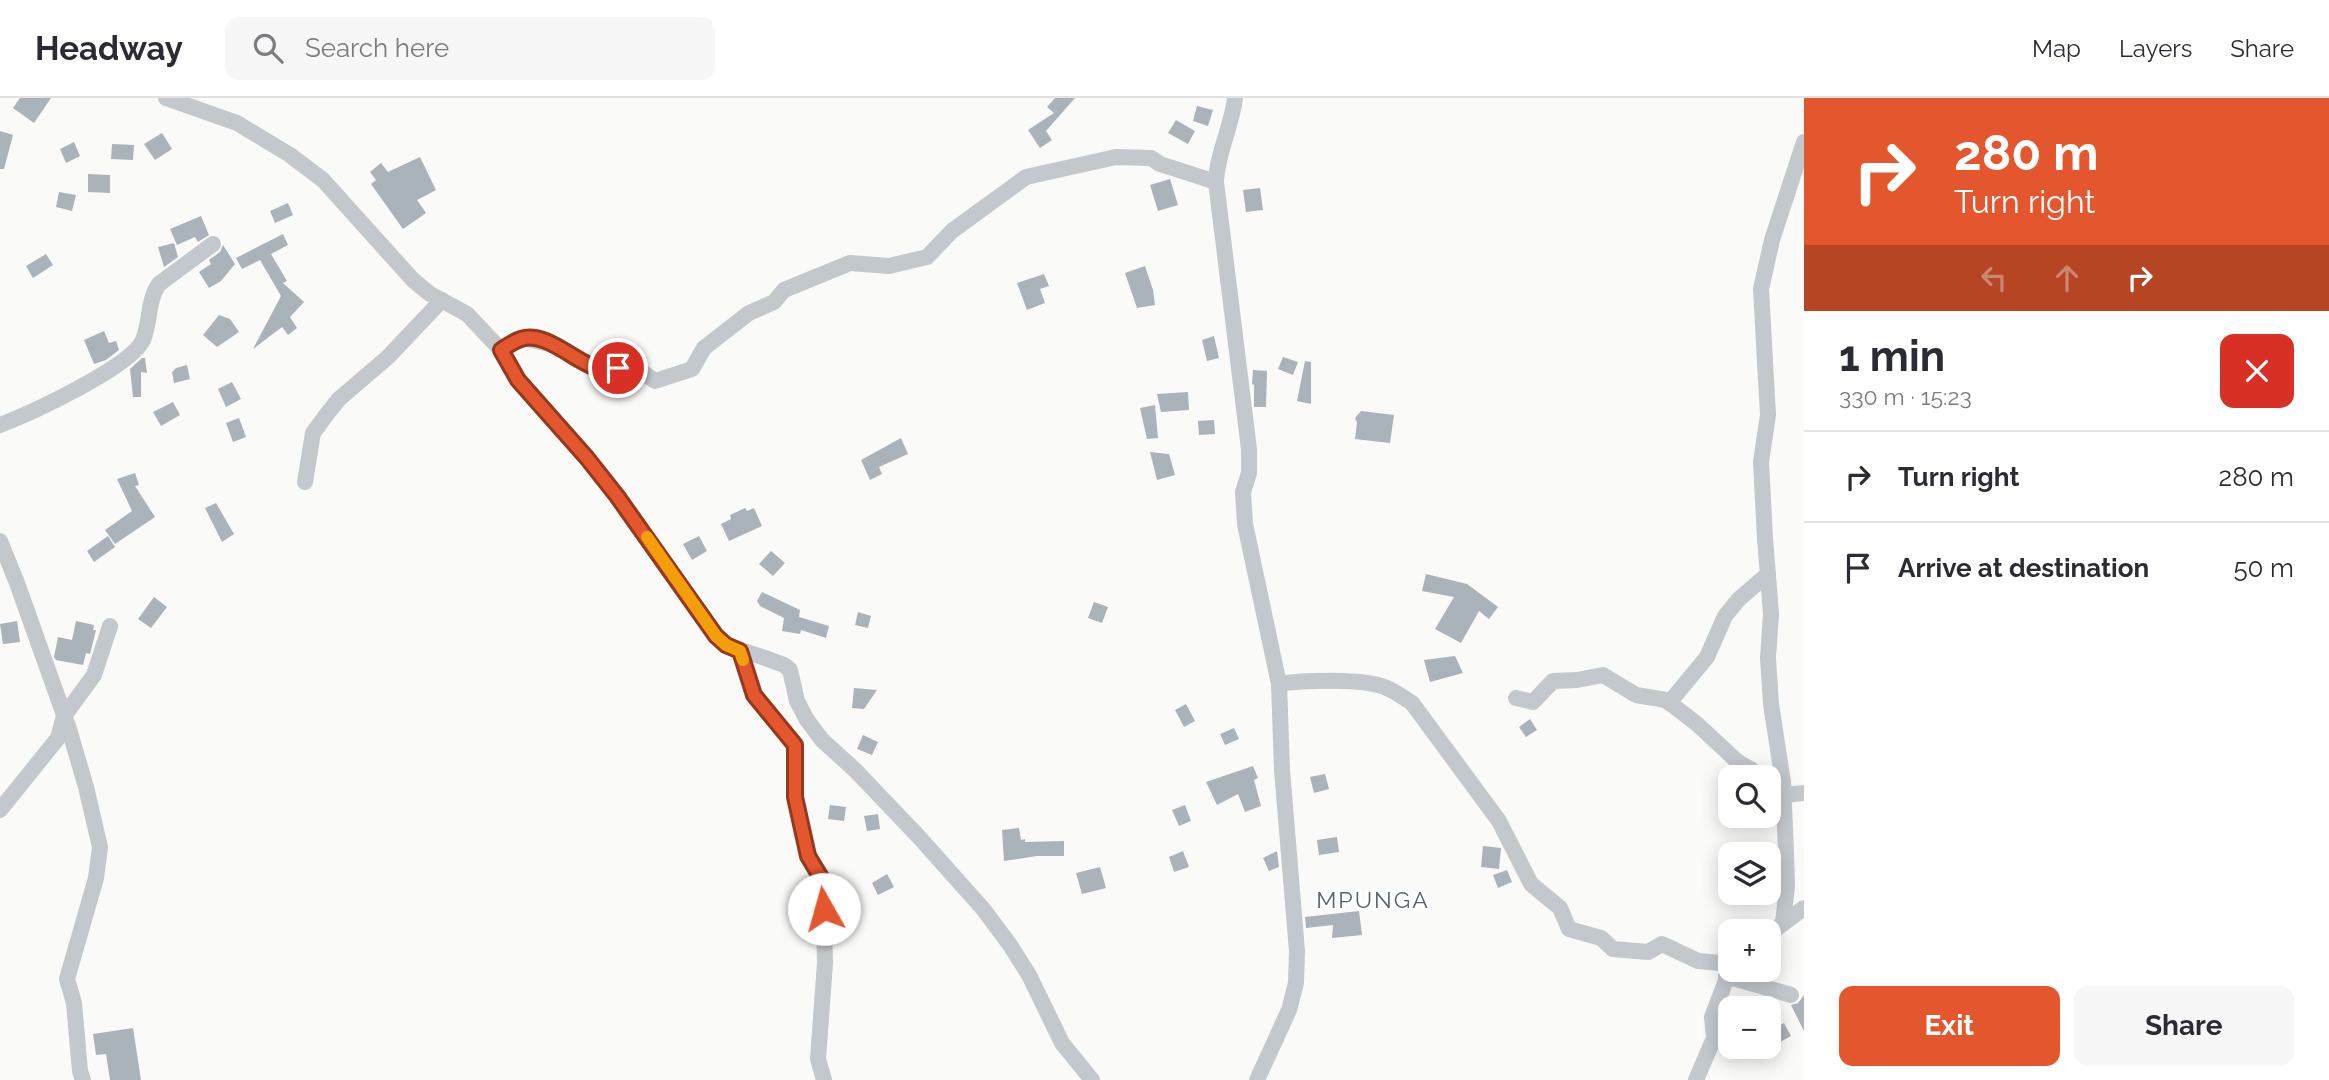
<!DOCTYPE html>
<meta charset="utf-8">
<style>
body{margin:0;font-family:Raleway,sans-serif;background:#f7f7f7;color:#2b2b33;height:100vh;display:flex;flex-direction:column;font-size:26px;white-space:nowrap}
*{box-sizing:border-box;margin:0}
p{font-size:23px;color:#7c7c81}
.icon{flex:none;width:38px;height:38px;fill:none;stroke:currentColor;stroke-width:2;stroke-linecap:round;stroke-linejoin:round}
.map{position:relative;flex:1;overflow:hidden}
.sheet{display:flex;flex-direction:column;background:#fff;width:525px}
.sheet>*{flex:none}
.top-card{background:#e4572e;color:#fff;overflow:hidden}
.controls{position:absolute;left:1718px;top:667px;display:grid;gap:14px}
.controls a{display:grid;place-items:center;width:63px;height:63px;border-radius:14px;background:#fff;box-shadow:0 4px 18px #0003;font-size:35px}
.pin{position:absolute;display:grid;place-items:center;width:60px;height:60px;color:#fff;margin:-30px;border:4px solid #fff;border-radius:50%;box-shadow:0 2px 7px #0007}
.me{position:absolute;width:77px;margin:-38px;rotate:353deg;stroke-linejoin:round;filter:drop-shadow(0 0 5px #0008)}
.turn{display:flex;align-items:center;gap:24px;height:147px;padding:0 35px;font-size:32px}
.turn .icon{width:91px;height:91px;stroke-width:2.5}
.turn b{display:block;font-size:49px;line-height:60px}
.lanes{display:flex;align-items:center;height:66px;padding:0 35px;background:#0003;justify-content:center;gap:35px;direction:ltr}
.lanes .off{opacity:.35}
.round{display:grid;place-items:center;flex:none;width:74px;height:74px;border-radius:14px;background:#f7f7f7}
.summary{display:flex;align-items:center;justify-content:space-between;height:119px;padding:0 35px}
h1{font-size:42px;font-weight:700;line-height:52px}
.button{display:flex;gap:14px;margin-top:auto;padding:14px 35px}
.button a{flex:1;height:80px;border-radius:14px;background:#e4572e;color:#fff;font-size:28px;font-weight:700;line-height:80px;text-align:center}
.button a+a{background:#f7f7f7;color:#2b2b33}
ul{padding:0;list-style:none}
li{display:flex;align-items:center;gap:21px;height:91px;padding:0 35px;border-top:2px solid #e1e1e2}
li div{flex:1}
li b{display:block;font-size:26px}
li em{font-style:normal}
header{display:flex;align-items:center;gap:42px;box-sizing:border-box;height:98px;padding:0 35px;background:#fff;border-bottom:2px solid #e1e1e2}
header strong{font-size:33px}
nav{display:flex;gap:38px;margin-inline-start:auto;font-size:24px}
.search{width:490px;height:63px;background:#f7f7f7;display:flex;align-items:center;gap:18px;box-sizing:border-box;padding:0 24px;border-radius:14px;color:#7c7c81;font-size:26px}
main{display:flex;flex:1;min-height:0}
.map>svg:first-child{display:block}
</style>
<header>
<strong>Headway</strong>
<div class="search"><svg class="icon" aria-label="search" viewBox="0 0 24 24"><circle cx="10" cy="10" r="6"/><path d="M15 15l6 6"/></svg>Search here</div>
<nav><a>Map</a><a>Layers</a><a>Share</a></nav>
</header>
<main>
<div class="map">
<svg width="1804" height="982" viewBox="0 0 1804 982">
<rect width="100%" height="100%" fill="#fafaf8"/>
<g fill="#aab3b9">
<path d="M20,0H51L34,25L13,10Z"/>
<path d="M1055,0H1075L1046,33L1052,42L1040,50L1028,32L1054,15L1047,9Z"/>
<path d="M1197,8L1213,12L1208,28L1193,23Z"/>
<path d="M1176,22L1195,33L1188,46L1168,35Z"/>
<path d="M0,33L13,37L4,71H0Z"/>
<path d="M162,35L172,51L155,62L144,46Z"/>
<path d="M74,44L80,58L66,65L60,51Z"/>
<path d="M112,46L134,47L133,62L111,61Z"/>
<path d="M420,59L436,92L417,102L426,115L403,131L371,86L376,82L370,74L381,65L388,74Z"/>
<path d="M88,76L110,77V95L88,94Z"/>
<path d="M1170,81L1178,107L1158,113L1150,87Z"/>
<path d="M1260,90L1263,112L1246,114L1243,92Z"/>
<path d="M59,94L76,97L72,113L56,109Z"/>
<path d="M288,105L293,117L275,125L270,113Z"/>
<path d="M201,118L209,137L198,144L195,139L177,147L170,131Z"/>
<path d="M283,136L288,147L271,156L287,183L283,185L304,204L290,219L297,230L288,237L282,229L253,251L281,198L260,162L242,171L236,160Z"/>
<path d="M174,145L178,159L164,169L158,149Z"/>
<path d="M223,147L235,166L221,183L209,190L199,174L211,166L209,162L220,154Z"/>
<path d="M46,156L53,167L33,180L26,168Z"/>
<path d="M1145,168L1153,192L1155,207L1137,210L1125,175Z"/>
<path d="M1044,176L1049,188L1040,191L1045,205L1027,212L1017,185Z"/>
<path d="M219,217L230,221L239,234L217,249L203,237Z"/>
<path d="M104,233L109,245L116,243L119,252L106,262L94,266L84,242Z"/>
<path d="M1214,238L1219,260L1207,263L1202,242Z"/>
<path d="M1283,259L1298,264L1293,277L1278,271Z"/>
<path d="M142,260H145L147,275L141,274V299H133L130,271Z"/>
<path d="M1305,263L1311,264V306L1297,303Z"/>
<path d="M187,267L190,281L174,285L172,274L176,270Z"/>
<path d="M1253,272L1267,273L1266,309H1254V287L1252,286Z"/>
<path d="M232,284L241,301L226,309L218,291Z"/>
<path d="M1188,294L1189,312L1161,314L1157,296Z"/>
<path d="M173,304L180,317L161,328L153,314Z"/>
<path d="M1155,307L1158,340L1147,341L1140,310Z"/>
<path d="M1361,313L1394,317L1390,345L1355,341L1357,324L1355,320Z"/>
<path d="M239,320L246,339L233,344L226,325Z"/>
<path d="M1214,322L1215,336L1199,337L1198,323Z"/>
<path d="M901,340L908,356L879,369L882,376L870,382L861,362Z"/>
<path d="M1150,354L1169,356L1175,377L1157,382Z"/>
<path d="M135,375L139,387L135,388L155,419L115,446L105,432L132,413L117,381Z"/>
<path d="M216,405L234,436L222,444L205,410Z"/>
<path d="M745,410L747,413L754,410L762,428L729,443L721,426L731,421L730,417Z"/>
<path d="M108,438L115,449L94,464L87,453Z"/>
<path d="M699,438L707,453L692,462L683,446Z"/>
<path d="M771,453L785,465L773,478L759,466Z"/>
<path d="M1426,476L1467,486L1498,509L1489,521L1479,513L1461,545L1435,531L1454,499L1422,493Z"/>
<path d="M762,494L800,512L799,519L829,528L826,540L801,532L800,536L782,533L784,520L760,508L757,503Z"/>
<path d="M154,499L167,509L151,530L138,521Z"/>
<path d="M1094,504L1108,509L1102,525L1088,520Z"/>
<path d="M858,514L871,518L868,530L855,527Z"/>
<path d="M17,523L20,544L3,546L0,526Z"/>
<path d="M76,523L94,527L93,532H96L90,556L86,555L83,567L56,562L54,559L58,539L72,542Z"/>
<path d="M1455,558L1463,575L1430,584L1424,562Z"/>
<path d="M854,590L877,592L864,611L852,610Z"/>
<path d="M1186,606L1195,623L1184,629L1175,612Z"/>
<path d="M1530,621L1537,632L1526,639L1519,629Z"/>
<path d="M1234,630L1239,641L1225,647L1220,636Z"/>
<path d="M863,637L878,644L872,657L857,651Z"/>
<path d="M1253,668L1258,680L1254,682L1261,708L1245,714L1238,696L1217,707L1206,684Z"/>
<path d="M1325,676L1329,691L1314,695L1310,679Z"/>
<path d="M830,707L846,709L844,723L828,721Z"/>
<path d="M1185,707L1191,723L1179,728L1172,712Z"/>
<path d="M878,716L880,731L867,733L864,718Z"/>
<path d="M1019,730L1021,742L1025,741V744L1064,743V758H1037L1004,763L1002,732Z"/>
<path d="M1337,739L1339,754L1319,757L1317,742Z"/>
<path d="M1483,748L1501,750L1499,771L1481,769Z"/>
<path d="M1183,753L1189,769L1174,774L1169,759Z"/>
<path d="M1277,753L1279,769L1269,773L1263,760Z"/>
<path d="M1100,769L1106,790L1082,796L1076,775Z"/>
<path d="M1507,772L1512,784L1498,790L1493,777Z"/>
<path d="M887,776L894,789L878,797L872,785Z"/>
<path d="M1359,813L1362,837L1332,840L1333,827L1306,830L1305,819Z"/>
<path d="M1804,897V933L1791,907L1798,905Z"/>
<path d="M1784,925L1791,938L1773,948L1769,940V933Z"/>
<path d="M133,930L141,982H110L106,956L96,957L93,936Z"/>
</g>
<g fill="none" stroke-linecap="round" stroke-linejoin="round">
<g stroke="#c3c8cc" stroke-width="16">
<path d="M166,0L237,25L290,57L323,82L413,182L430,196L467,216L501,252L518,282L587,360L617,398L716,538L726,547L765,560L784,567L790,572L797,603L807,622L822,642L855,672L919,739L984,812L1010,847L1029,877L1062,945L1092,982"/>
<path d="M1235,0C1232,28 1217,55 1216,84L1249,351V375L1243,394L1245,426L1279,586L1282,672L1297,853L1296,885L1289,912L1257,982"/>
<path d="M501,252L523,240L558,248L575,261L604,273L632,267L655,283L692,271L704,250L749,215L774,204L784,192L850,165L889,168L927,159L952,133L1026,79L1116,59L1151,60L1160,66L1216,84"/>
<path d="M0,327C29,316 131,269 143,242C151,223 147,203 159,186L213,146"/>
<path d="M305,384L313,335L327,316L339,301L388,259L442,202"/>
<path d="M0,443L17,485L69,631L86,689L100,749L96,780L67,881L74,905L80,973L83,982"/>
<path d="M740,553L754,597L795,647V699L809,758L823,784L825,865L818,961L824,982"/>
<path d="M1279,586C1303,582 1354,581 1378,587C1391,590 1401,598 1412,605L1499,723L1531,786L1560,810L1569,831L1601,840L1613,851L1648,854L1662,846L1698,863L1731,866"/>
<path d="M1516,600L1533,604L1553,583L1577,582L1603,577L1636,597L1666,602L1697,626L1738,664L1752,672L1756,679"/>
<path d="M1669,605L1707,559L1725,518L1739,501L1768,476"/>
<path d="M1784,697L1804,695"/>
<path d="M1769,699L1784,708"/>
<path d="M0,712L58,640L64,618L94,577L110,528"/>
<path d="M1783,825L1787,788L1786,753L1783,684L1771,606L1768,560L1771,516L1765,440L1761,364L1768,317L1761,191L1772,142L1804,44"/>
<path d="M1769,836L1804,810"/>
<path d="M1726,878L1791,897"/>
<path d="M1696,982L1714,940L1712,919L1731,869"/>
</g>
</g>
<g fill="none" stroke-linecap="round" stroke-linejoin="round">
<g stroke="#94391e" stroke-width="18">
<path id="route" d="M618,270C613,271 607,273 602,272C578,267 546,232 521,241C514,243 507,248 501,252L518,282L587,360L617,398L716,538L726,547L740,553L754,597L795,647V699L808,758L823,783L824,811"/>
</g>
<use href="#route" stroke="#e4572e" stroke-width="12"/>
<path stroke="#f59e0b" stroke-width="12" d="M647,439L716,538L726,547L740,553L743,562"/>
</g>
<g text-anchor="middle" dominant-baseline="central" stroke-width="7" stroke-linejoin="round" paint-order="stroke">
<g font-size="23" letter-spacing="2" fill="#57646e" stroke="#fff">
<text x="1373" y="801">MPUNGA</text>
</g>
</g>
</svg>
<div class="controls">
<a><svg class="icon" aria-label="search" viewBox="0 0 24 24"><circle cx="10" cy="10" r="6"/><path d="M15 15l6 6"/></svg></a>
<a><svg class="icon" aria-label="layers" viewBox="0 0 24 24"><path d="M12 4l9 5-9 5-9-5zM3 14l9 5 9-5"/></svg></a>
<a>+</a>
<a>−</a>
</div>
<div class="pin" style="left:618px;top:270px;background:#d93025"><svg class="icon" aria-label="arrive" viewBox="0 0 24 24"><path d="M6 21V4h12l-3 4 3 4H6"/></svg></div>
<svg class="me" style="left:824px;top:811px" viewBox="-20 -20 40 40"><circle r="19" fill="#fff"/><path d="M0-13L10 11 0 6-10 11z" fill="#e4572e"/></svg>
</div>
<section class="sheet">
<div class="top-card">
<div class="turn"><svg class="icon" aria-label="right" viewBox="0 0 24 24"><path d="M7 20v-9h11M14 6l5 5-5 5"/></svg><div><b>280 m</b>Turn right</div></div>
<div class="lanes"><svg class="icon off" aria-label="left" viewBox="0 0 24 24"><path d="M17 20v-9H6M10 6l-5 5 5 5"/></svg><svg class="icon off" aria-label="ahead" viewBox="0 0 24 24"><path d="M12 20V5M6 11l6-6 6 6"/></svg><svg class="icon" aria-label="right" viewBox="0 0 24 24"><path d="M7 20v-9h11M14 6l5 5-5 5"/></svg></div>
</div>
<div class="summary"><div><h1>1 min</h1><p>330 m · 15:23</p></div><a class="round" style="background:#d93025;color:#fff"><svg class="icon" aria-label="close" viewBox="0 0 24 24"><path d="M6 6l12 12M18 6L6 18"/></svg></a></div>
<ul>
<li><svg class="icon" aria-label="right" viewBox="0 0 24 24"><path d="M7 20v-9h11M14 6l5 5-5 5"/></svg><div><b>Turn right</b></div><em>280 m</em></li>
<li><svg class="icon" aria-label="arrive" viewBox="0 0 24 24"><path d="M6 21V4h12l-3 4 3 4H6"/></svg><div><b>Arrive at destination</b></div><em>50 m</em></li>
</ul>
<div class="button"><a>Exit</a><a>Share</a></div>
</section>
</main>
